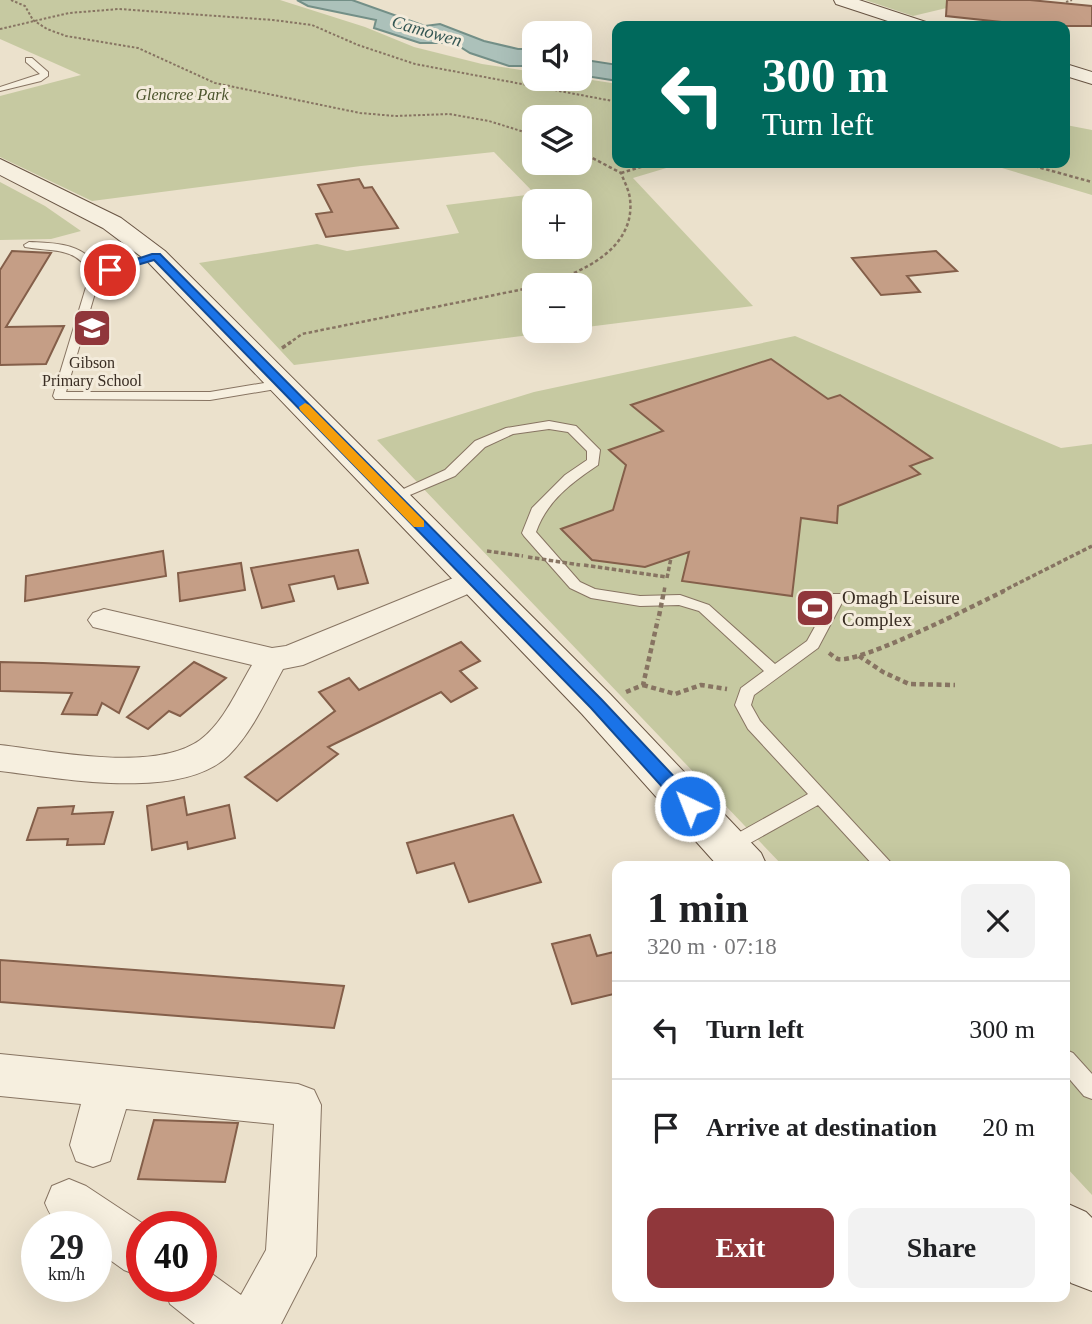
<!DOCTYPE html>
<meta charset="utf-8">
<style>
body{margin:0;font-family:Georgia,serif;background:#f2f2f2;color:#202124;height:100vh;display:flex;flex-direction:column;font-size:26px;white-space:nowrap}
*{box-sizing:border-box;margin:0}
p{font-size:23px;color:#757577}
.icon{flex:none;width:38px;height:38px;fill:none;stroke:currentColor;stroke-width:2;stroke-linecap:round;stroke-linejoin:round}
.map{position:relative;flex:1;overflow:hidden}
.sheet{position:absolute;left:612px;top:861px;width:458px;height:441px;display:flex;flex-direction:column;background:#fff;border-radius:14px;box-shadow:0 7px 28px #0002}
.sheet>*{flex:none}
.top-card{position:absolute;left:612px;top:21px;width:458px;height:147px;border-radius:14px;box-shadow:0 7px 28px #0002;background:#00695c;color:#fff;overflow:hidden}
.controls{position:absolute;left:522px;top:21px;display:grid;gap:14px}
.controls a{display:grid;place-items:center;width:70px;height:70px;border-radius:14px;background:#fff;box-shadow:0 7px 28px #0002;font-size:35px}
.speed{position:absolute;left:21px;top:1211px;display:flex;gap:14px;font-size:35px;font-weight:700;text-align:center}
.speed>*{display:grid;place-content:center;width:91px;height:91px;border-radius:50%;background:#fff;box-shadow:0 7px 28px #0002;line-height:1}
.speed small{font-size:18px;font-weight:400}
.speed .limit{border:10px solid #d22;background:#fff;color:#111}
.pin{position:absolute;display:grid;place-items:center;width:60px;height:60px;color:#fff;margin:-30px;border:4px solid #fff;border-radius:50%;box-shadow:0 2px 7px #0007}
.me{position:absolute;width:77px;margin:-38px;rotate:317deg;stroke-linejoin:round;filter:drop-shadow(0 0 5px #0008)}
.turn{display:flex;align-items:center;gap:24px;height:147px;padding:0 35px;font-size:32px}
.turn .icon{width:91px;height:91px;stroke-width:2.5}
.turn b{display:block;font-size:49px;line-height:60px}
.round{display:grid;place-items:center;flex:none;width:74px;height:74px;border-radius:14px;background:#f2f2f2}
.overview{display:flex;align-items:center;justify-content:space-between;height:119px;padding:0 35px}
h1{font-size:42px;font-weight:700;line-height:52px}
.cta{display:flex;gap:14px;margin-top:auto;padding:14px 35px}
.cta a{flex:1;height:80px;border-radius:14px;background:#90373b;color:#fff;font-size:28px;font-weight:700;line-height:80px;text-align:center}
.cta a+a{background:#f2f2f2;color:#202124}
ul{padding:0;list-style:none}
li{display:flex;align-items:center;gap:21px;height:98px;padding:0 35px;border-top:2px solid #e0e0e0}
li div{flex:1}
li b{display:block;font-size:26px}
li em{font-style:normal}
.map>svg:first-child{display:block}
</style>
<div class="map">
<svg width="1092" height="1324" viewBox="0 0 1092 1324">
<rect width="100%" height="100%" fill="#ebe1cc"/>
<g fill="#c6c9a1" fill-rule="evenodd">
<path d="M0,0H280L365,27L414,47L482,64L534,72V79L579,78L618,84V163H683L633,178L753,306L579,328V285H534V331H561L294,365L199,263L317,244L347,251L459,233L446,205L535,194L494,152L361,166L92,201L0,157V96L81,75L0,39ZM579,117V163H534V117ZM579,201V247H534V201Z"/>
<path d="M865,0H980L913,16Z"/>
<path d="M1066,125L1092,130V195L985,163H1066Z"/>
<path d="M0,182L45,206L81,231L51,239L0,240Z"/>
<path d="M795,336L1061,448L1092,444V1195L1066,1167V866H783L377,440L534,392Z"/>
</g>
<g fill="#acc1ba" stroke="#738f87" stroke-width="2">
<path d="M297,0H352L425,26L440,24L484,41L518,49H534V66H509L470,53L454,43H420L374,28L376,20L308,6Z"/>
<path d="M579,59L618,65V81L579,75Z"/>
</g>
<g fill="#c59e86" stroke="#845f4a" stroke-width="2">
<path d="M947,0H1030L1092,6V26H1039L946,16Z"/>
<path d="M359,179L364,188L372,187L398,228L326,237L316,214L332,212L318,185Z"/>
<path d="M12,251L51,253L6,327L64,326L46,364L0,365V270Z"/>
<path d="M936,251L957,271L907,276L920,292L881,295L852,258Z"/>
<path d="M771,359L828,399L840,395L932,458L910,466L920,474L838,506L837,523L801,518L792,596L682,581L689,552L645,567L592,560L561,529L613,510L626,465L609,450L663,431L631,405Z"/>
<path d="M358,550L368,583L338,589L334,576L289,585L294,601L262,608L251,568Z"/>
<path d="M163,551L166,576L25,601L26,576Z"/>
<path d="M241,563L245,590L180,601L178,573Z"/>
<path d="M461,642L480,661L460,671L477,688L451,702L441,692L328,747L338,754L277,801L245,777L335,711L319,692L349,678L359,690Z"/>
<path d="M0,662L43,663L139,667L119,713L102,703L97,715L62,714L72,693L0,691Z"/>
<path d="M194,662L226,678L180,716L169,711L148,729L127,717Z"/>
<path d="M184,797L187,815L229,805L235,838L188,849L187,842L152,850L147,806Z"/>
<path d="M74,806L72,814L113,812L104,844L67,845L68,839L27,840L38,808Z"/>
<path d="M513,815L541,882L469,902L454,863L417,873L407,843Z"/>
<path d="M590,935L597,956L618,951V993L572,1004L552,944Z"/>
<path d="M0,960L135,970L344,986L334,1028L191,1017L0,1002Z"/>
<path d="M154,1120L238,1123L225,1182L138,1179Z"/>
</g>
<g fill="none" stroke-linecap="round" stroke-linejoin="round">
<g stroke="#877462" stroke-width="2">
<g id="lane">
<path d="M26,58H32L48,72V76L41,81L0,91V87L40,74L26,62Z"/>
<path d="M29,242C55,243 86,243 98,270L156,253L161,256L100,276L66,392H210L282,380L288,384L282,388L210,400L55,399L53,396L90,274C77,246 51,252 25,247L24,245Z"/>
<path d="M549,421L576,426L600,450L598,465C571,483 547,501 536,532L580,582L595,589L640,596L680,595L709,605L775,664L807,641L833,594H843L845,597L818,648L754,695L751,705L760,721L894,866H874L818,805L734,852L728,854L722,852L719,847L722,842L808,794L748,729L735,705L741,688L764,671L699,611L679,605L640,606L591,598L570,588L524,536L522,533L532,508L565,475L587,460V451L568,432L549,429L513,434L485,447L455,476L398,500L393,501L386,497L445,470L475,441L506,428Z"/>
<path d="M1066,1050L1073,1053L1092,1074V1099L1084,1096L1066,1075Z"/>
</g>
</g>
<g stroke="#877462" stroke-width="2">
<g id="street">
<path d="M473,570L484,573L488,580L484,587L303,665L283,669C267,698 253,731 229,755C181,802 60,778 0,771V745C53,751 154,773 200,740C224,722 237,690 252,665L93,627L88,620L93,613L104,609L272,648L286,646Z"/>
<path d="M0,1054L298,1084L314,1090L321,1105L316,1256L281,1324H195L170,1304L163,1286H201V1266L241,1295L266,1250L274,1124L126,1109L110,1161L93,1167L76,1161L70,1145L81,1104L0,1096Z"/>
<path d="M69,1179L86,1186L148,1227H142V1277L124,1270L96,1250V1227C67,1227 57,1233 45,1203L52,1186Z"/>
</g>
</g>
<g stroke="#695544" stroke-width="2">
<g id="secondary">
<path d="M834,0H859L926,22L929,26H903L836,4Z"/>
<path d="M1066,64L1092,72V84L1066,76Z"/>
<path d="M0,159L121,218L165,251L610,694L761,853L767,866H718L582,714L147,261L103,228L0,175Z"/>
<path d="M1066,1203L1086,1212L1092,1218V1291L1071,1283L1066,1276Z"/>
</g>
</g>
<g stroke="#877462" stroke-width="2" stroke-dasharray="2.5 2" stroke-linecap="butt">
<path d="M11,0L25,6L33,20L47,29L66,36L138,48L215,83L360,113L395,116L449,114L489,121L534,135"/>
<path d="M1066,2L1072,0"/>
<path d="M0,29L69,13L119,9L273,20L312,25L358,45L415,64L618,102"/>
</g>
<g stroke="#877462" stroke-width="2.5" stroke-dasharray="3.5 2.5" stroke-linecap="butt">
<path d="M1023,163L1092,182"/>
<path d="M621,173L654,163"/>
<path d="M540,285C579,274 636,250 630,199C629,190 624,181 621,173L579,151"/>
<path d="M288,344L302,334L534,287"/>
</g>
<g stroke="#877462" stroke-width="3.5" stroke-dasharray="4.5 2.5" stroke-linecap="butt">
<path d="M282,348L291,342"/>
<path d="M487,551L523,556"/>
<path d="M584,565L667,577"/>
<path d="M667,578L671,558"/>
<path d="M1001,592L1092,546"/>
</g>
<g stroke="#877462" stroke-width="4.5" stroke-dasharray="5 3.5" stroke-linecap="butt">
<path d="M829,653C832,655 835,658 838,659C860,664 979,603 1004,591"/>
<path d="M859,656L883,672L909,684L955,685"/>
<path d="M643,685L675,694L701,685L727,689"/>
<path d="M626,692L643,685L658,619"/>
</g>
<use href="#lane" fill="#f6efdf" fill-rule="evenodd"/>
<use href="#street" fill="#f6efdf" fill-rule="evenodd"/>
<use href="#secondary" fill="#f6efdf" fill-rule="evenodd"/>
<g stroke="#877462" stroke-width="3.5" stroke-dasharray="4.5 2.5" stroke-linecap="butt">
<path d="M528,557L580,565"/>
<path d="M664,592L665,586"/>
</g>
<path stroke="#877462" stroke-width="4.5" stroke-dasharray="5 3.5" stroke-linecap="butt" d="M659,616L664,591"/>
</g>
<path fill="#1a73e8" stroke="#114b97" stroke-width="2" d="M152,254H160L602,700L697,801L699,806L697,811H684L591,708L154,260L110,273L104,270Z"/>
<path fill="#f59e0b" d="M305,403L309,405L424,521V527H414L300,410L299,407Z"/>
<defs>
<g id="school-square" transform="scale(2.0125)"><rect x="-9" y="-9" width="18" height="18" rx="4" fill="#90373b" stroke="#f3ebdb"/><path d="M0-5L7-2L0 1L-7-2ZM-4 1L0 2.5L4 1V4Q0 6-4 4Z" fill="#fff"/></g>
<g id="stadium-square" transform="scale(2.0125)"><rect x="-9" y="-9" width="18" height="18" rx="4" fill="#90373b" stroke="#f3ebdb"/><path d="M0-5a6.5 5 0 1 0 0 10a6.5 5 0 1 0 0-10ZM-3.5-1.8h7v3.6h-7Z" fill="#fff"/></g>
</defs>
<g fill-rule="evenodd">
<use href="#school-square" x="92" y="328"/>
<use href="#stadium-square" x="815" y="608"/>
</g>
<g text-anchor="middle" dominant-baseline="central" stroke-width="6" stroke-linejoin="round" paint-order="stroke">
<g font-size="16" font-style="italic" fill="#4b542c" stroke="#f3ebdb">
<text x="182" y="94">Glencree Park</text>
</g>
<g font-size="16" fill="#392d23" stroke="#f3ebdb">
<text x="92" y="362">Gibson<tspan x="92" dy="18">Primary School</tspan></text>
</g>
<g font-size="18" font-style="italic" fill="#345754" stroke="#f3ebdb">
<text transform="translate(427 31) rotate(16)">Camowen</text>
</g>
<g font-size="19" fill="#392d23" stroke="#f3ebdb" text-anchor="start">
<text x="842" y="597">Omagh Leisure<tspan x="842" dy="22">Complex</tspan></text>
</g>
</g>
</svg>
<div class="controls">
<a><svg class="icon" aria-label="sound" viewBox="0 0 24 24"><path d="M4 9h4l5-4v14l-5-4H4zM17 9q2 3 0 6"/></svg></a>
<a><svg class="icon" aria-label="layers" viewBox="0 0 24 24"><path d="M12 4l9 5-9 5-9-5zM3 14l9 5 9-5"/></svg></a>
<a>+</a>
<a>−</a>
</div>
<div class="speed"><div>29<small>km/h</small></div><div class="limit">40</div></div>
<div class="pin" style="left:110px;top:270px;background:#d93025"><svg class="icon" aria-label="arrive" viewBox="0 0 24 24"><path d="M6 21V4h12l-3 4 3 4H6"/></svg></div>
<svg class="me" style="left:690px;top:806px" viewBox="-20 -20 40 40"><circle r="17" fill="#1a73e8" stroke="#fff" stroke-width="3"/><path d="M0-11L8 9 0 5-8 9z" fill="#fff"/></svg>
<div class="top-card">
<div class="turn"><svg class="icon" aria-label="left" viewBox="0 0 24 24"><path d="M17 20v-9H6M10 6l-5 5 5 5"/></svg><div><b>300 m</b>Turn left</div></div>
</div>
<section class="sheet">
<div class="overview"><div><h1>1 min</h1><p>320 m · 07:18</p></div><a class="round"><svg class="icon" aria-label="close" viewBox="0 0 24 24"><path d="M6 6l12 12M18 6L6 18"/></svg></a></div>
<ul>
<li><svg class="icon" aria-label="left" viewBox="0 0 24 24"><path d="M17 20v-9H6M10 6l-5 5 5 5"/></svg><div><b>Turn left</b></div><em>300 m</em></li>
<li><svg class="icon" aria-label="arrive" viewBox="0 0 24 24"><path d="M6 21V4h12l-3 4 3 4H6"/></svg><div><b>Arrive at destination</b></div><em>20 m</em></li>
</ul>
<div class="cta"><a>Exit</a><a>Share</a></div>
</section>
</div>
